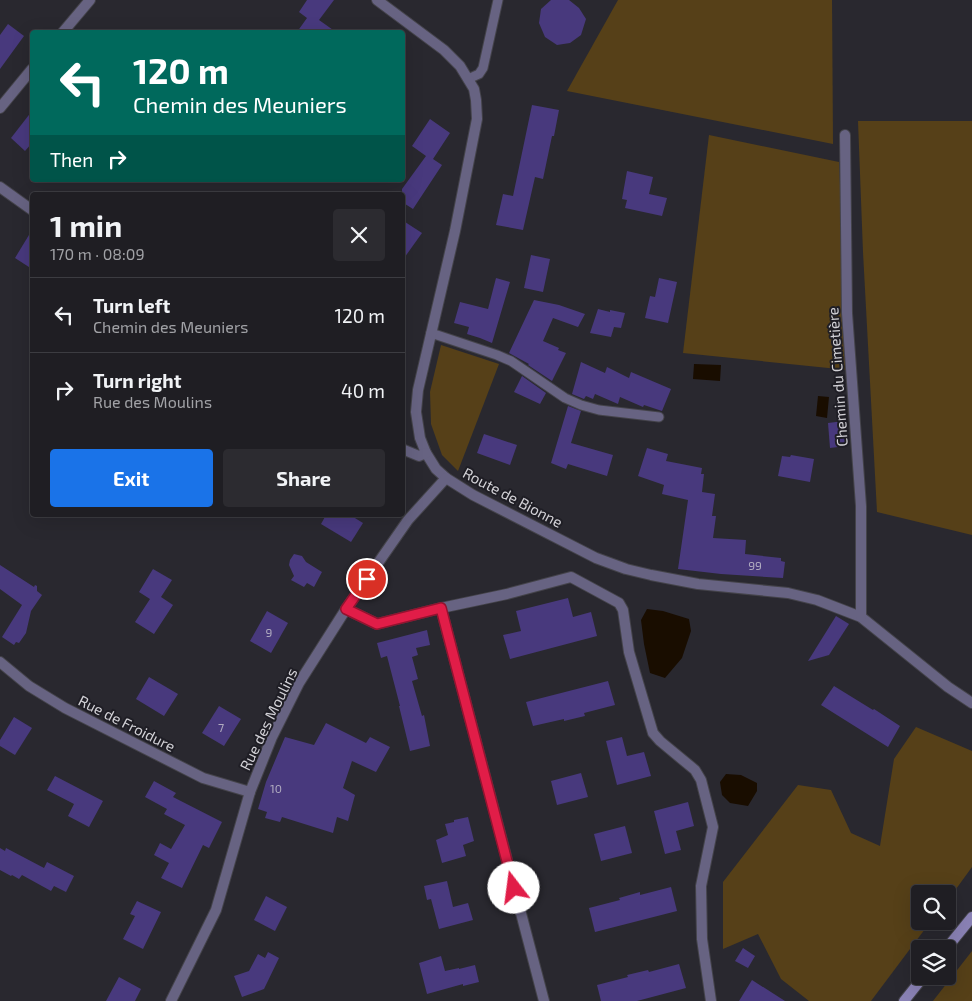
<!DOCTYPE html>
<meta charset="utf-8">
<style>
body{margin:0;font-family:"Exo 2",sans-serif;background:#2c2b30;color:#f1f3f6;height:100vh;display:flex;flex-direction:column;font-size:19px;white-space:nowrap}
*{box-sizing:border-box;margin:0}
p{font-size:16px;color:#a1a2a6}
.icon{flex:none;width:28px;height:28px;fill:none;stroke:currentColor;stroke-width:2;stroke-linecap:round;stroke-linejoin:round}
.map{position:relative;flex:1;overflow:hidden}
.drawer{position:absolute;left:30px;top:192px;width:375px;height:325px;display:flex;flex-direction:column;background:#1f1e23;border-radius:5px;box-shadow:0 5px 20px #0002,0 0 0 1px #3c3c41}
.drawer>*{flex:none}
.guide{position:absolute;left:30px;top:30px;width:375px;height:152px;border-radius:5px;box-shadow:0 5px 20px #0002,0 0 0 1px #3c3c41;background:#00695c;color:#fff;overflow:hidden}
.fabs{position:absolute;left:911px;top:885px;display:grid;gap:10px}
.fabs a{display:grid;place-items:center;width:45px;height:45px;border-radius:5px;background:#1f1e23;box-shadow:0 5px 20px #0002,0 0 0 1px #3c3c41;font-size:25px}
.pin{position:absolute;display:grid;place-items:center;width:42px;height:42px;color:#fff;margin:-21px;border:2px solid #fff;border-radius:50%;box-shadow:0 1px 5px #0007}
.me{position:absolute;width:55px;margin:-28px;rotate:345deg;stroke-linejoin:round;filter:drop-shadow(0 0 4px #0008)}
.turn{display:flex;align-items:center;gap:18px;height:105px;padding:0 20px;font-size:22px}
.turn .icon{width:65px;height:65px;stroke-width:2.5}
.turn b{display:block;font-size:35px;line-height:42px}
.then{display:flex;align-items:center;height:48px;padding:0 20px;background:#0003;gap:10px;font-size:19px}
.round{display:grid;place-items:center;flex:none;width:52px;height:52px;border-radius:5px;background:#2c2b30}
.summary{display:flex;align-items:center;justify-content:space-between;height:85px;padding:0 20px}
h1{font-size:30px;font-weight:700;line-height:38px}
.cta{display:flex;gap:10px;margin-top:auto;padding:10px 20px}
.cta a{flex:1;height:58px;border-radius:5px;background:#1a73e8;color:#fff;font-size:20px;font-weight:700;line-height:58px;text-align:center}
.cta a+a{background:#2c2b30;color:#f1f3f6}
ul{padding:0;list-style:none}
li{display:flex;align-items:center;gap:15px;height:75px;padding:0 20px;border-top:1px solid #3c3c41}
li div{flex:1}
li b{display:block;font-size:19px}
li em{font-style:normal}
.map>svg:first-child{display:block}
</style>
<div class="map">
<svg width="972" height="1001" viewBox="0 0 972 1001">
<rect width="100%" height="100%" fill="#29282f"/>
<g fill="#564018">
<path d="M618,0H832L833,144L567,91Z"/>
<path d="M858,121H972V535L877,512L863,252Z"/>
<path d="M709,135L839,162L848,370L683,353Z"/>
<path d="M441,345L499,364L458,471L442,455L431,424L430,392Z"/>
<path d="M916,727L972,751V867L948,900V894H920V921H931L871,1001H809L781,979L758,934L723,949V882L798,785L831,790L851,833L880,846L894,759Z"/>
<path d="M972,951V1001H933Z"/>
</g>
<g fill="#190d00">
<path d="M694,364L721,365L720,381L693,379Z"/>
<path d="M818,396L829,397L827,418L816,416Z"/>
<path d="M647,609L663,611L689,619L691,631L682,658L665,678L650,673L644,644L641,620Z"/>
<path d="M726,774L741,775L757,783V791L748,806L730,803L722,795L720,782Z"/>
</g>
<g fill="#48397d">
<path d="M307,0H334L319,20L336,32H297L307,18L299,12Z"/>
<path d="M551,0H569L579,8L586,19L581,35L570,43L557,45L545,37L539,23L541,9Z"/>
<path d="M8,24L24,36L0,69V35Z"/>
<path d="M532,105L559,110L554,136H552L543,179L535,177L523,230L496,225L503,194L513,196Z"/>
<path d="M32,111V143L25,151L11,138Z"/>
<path d="M430,119L450,133L433,159L442,165L413,209L402,202V189L426,156L412,146Z"/>
<path d="M627,171L653,177L649,194L667,198L662,216L625,208L627,200L622,199Z"/>
<path d="M402,220L422,233L402,261Z"/>
<path d="M32,230V269L15,258Z"/>
<path d="M531,255L550,259L543,292L524,288Z"/>
<path d="M496,278L510,282L492,343L480,338L467,334L469,327L454,323L460,302L488,309Z"/>
<path d="M659,278L677,282L668,323L645,318L650,296L655,297Z"/>
<path d="M534,300L559,305L585,314L578,327L553,318L543,341L559,348L558,350L566,353L552,381L528,365L529,364L509,353Z"/>
<path d="M598,309L610,312V310L625,313L621,328L614,327L611,337L590,333Z"/>
<path d="M581,362L605,373L607,367L629,378L631,372L671,389L662,411L644,405L643,407L620,397L618,404L595,394L593,399L586,396L584,399L572,394Z"/>
<path d="M522,376L546,393L540,404L514,392Z"/>
<path d="M568,406L581,411L571,443L613,455L607,476L568,464L566,469L551,463Z"/>
<path d="M844,421L846,446L830,448L828,423Z"/>
<path d="M484,434L517,445L510,465L477,453Z"/>
<path d="M647,448L668,454L666,461L702,468L701,474H704L702,492L715,494L712,516H716L713,538L746,540L745,554L781,558V561L785,562L783,578L721,574L678,569L688,500L662,494L664,485L638,476Z"/>
<path d="M791,455L814,459L810,482L778,476L782,456L790,457Z"/>
<path d="M326,515H350L363,523L351,542L321,524Z"/>
<path d="M294,554L302,556L306,562L322,572L314,587L307,583L304,587L291,580L294,576L289,565L290,560Z"/>
<path d="M0,565L34,587L35,585L37,586V591L42,595L31,611L26,633L19,643L16,642L14,645L2,637L22,605L0,589Z"/>
<path d="M153,569L172,580L161,597L173,605L154,634L135,622L150,599L139,592Z"/>
<path d="M568,598L573,617L591,612L597,636L510,659L503,635L521,631L516,611Z"/>
<path d="M267,611L288,623L271,653L250,641Z"/>
<path d="M836,616L849,624L829,655L808,661Z"/>
<path d="M427,630L430,645L416,648L418,655L412,657L418,679L412,681L422,716L424,715L430,746L410,751L399,706H400L387,656L381,658L377,643Z"/>
<path d="M149,677L178,694L164,716L136,699Z"/>
<path d="M608,681L615,705L584,713L585,716L564,721V719L533,726L526,702Z"/>
<path d="M834,686L873,710L874,709L900,726L888,747L821,705Z"/>
<path d="M219,706L241,719L224,746L202,733Z"/>
<path d="M14,717L32,728L15,755L0,746V740Z"/>
<path d="M326,723L366,743L370,737L390,747L376,772L352,761L343,788L355,795L348,821L337,817L333,833L282,817L280,822L265,818L267,812L258,809L266,782L285,737L314,745Z"/>
<path d="M622,737L627,756L644,752L651,776L617,785L606,741Z"/>
<path d="M581,773L588,797L557,805L551,781Z"/>
<path d="M55,776L103,801L89,827L68,816L74,804L47,790Z"/>
<path d="M154,781L176,793L173,797L222,822L209,848L203,845L182,888L161,878L169,863L154,855L160,843L171,849L185,825L164,814L167,809L145,797Z"/>
<path d="M688,802L694,826L676,831L681,850L665,854L654,811Z"/>
<path d="M468,817L474,841L463,845L466,856L442,863L436,840L448,835L445,824L454,822V820Z"/>
<path d="M625,826L632,853L601,861L594,834Z"/>
<path d="M0,848L5,851L6,848L44,868L47,862L74,876L66,892L54,886L51,891L22,875L19,879L12,875L11,876L0,870Z"/>
<path d="M447,881L453,907L468,903L473,920L439,929L431,899L427,900L424,886Z"/>
<path d="M671,887L677,911L595,932L589,908L620,900L619,898L640,892V895Z"/>
<path d="M266,896L287,907L275,931L254,920Z"/>
<path d="M137,901L161,912L143,949L123,939L135,916L130,914Z"/>
<path d="M743,948L755,956L748,968L735,961Z"/>
<path d="M268,952L279,958L264,989L242,997L234,976L249,971L258,954L265,958Z"/>
<path d="M441,956L445,971L459,968V969L475,965L479,982L463,986V984L427,994L419,963Z"/>
<path d="M679,964L686,988L637,1001H601L597,985L628,977L627,975L648,970L649,972Z"/>
<path d="M119,977L141,989L135,1001H106Z"/>
<path d="M752,980L785,1001H739Z"/>
</g>
<g fill="none" stroke-linecap="round" stroke-linejoin="round">
<g stroke="#44434a" stroke-width="11">
<g id="lane">
<path d="M468,79L479,74L483,68L498,0"/>
<path d="M431,333L497,355L511,361L565,398L581,405L599,410L659,417"/>
</g>
</g>
<g stroke="#44434a" stroke-width="12">
<g id="street">
<path d="M377,0L444,50L460,66L474,89L476,100L477,119L455,231L418,390L416,412L420,438L426,453L436,469L446,478L473,495L596,558L626,569L651,575L698,584L788,593L817,600L861,617L948,687L972,703"/>
<path d="M63,32L90,0"/>
<path d="M0,108L32,69"/>
<path d="M845,135L847,313L861,506V617"/>
<path d="M0,187L32,210"/>
<path d="M402,449L419,456L426,453"/>
<path d="M441,608L544,1001"/>
<path d="M346,609L377,624L441,608L507,594L571,577L619,603L623,610L629,652L653,733L660,741L695,770L701,780L713,827L701,886L702,939L711,1001"/>
<path d="M0,662L29,686L65,708L203,778L250,792"/>
<path d="M171,1001L216,910L250,792L272,737L299,683L346,609L408,520L446,478"/>
</g>
</g>
<g stroke="#44434a" stroke-width="12">
<g id="secondary">
<path d="M946,949L972,917"/>
<path d="M904,1001L924,976"/>
</g>
</g>
<use href="#lane" stroke="#676382" stroke-width="9"/>
<use href="#street" stroke="#676382" stroke-width="10"/>
<use href="#secondary" stroke="#8a82b5" stroke-width="10"/>
</g>
<g fill="none" stroke-linecap="round" stroke-linejoin="round">
<g stroke="#92132f" stroke-width="12">
<path id="route" d="M367,579L346,609L377,624L441,608L514,888"/>
</g>
<use href="#route" stroke="#e11d48" stroke-width="9"/>
</g>
<g text-anchor="middle" dominant-baseline="central" stroke-width="4" stroke-linejoin="round" paint-order="stroke">
<g font-size="12" fill="#b0abc0">
<text x="755" y="565">99</text>
<text x="269" y="632">9</text>
<text x="221" y="727">7</text>
<text x="276" y="788">10</text>
</g>
<g font-size="15" fill="#d2d1d6" stroke="#1f1e25">
<text transform="translate(837 377) rotate(-94)">Chemin du Cimetière</text>
<text transform="translate(513 497) rotate(28)">Route de Bionne</text>
<text transform="translate(268 719) rotate(-64)">Rue des Moulins</text>
<text transform="translate(127 723) rotate(27)">Rue de Froidure</text>
</g>
</g>
</svg>
<div class="fabs">
<a><svg class="icon" aria-label="search" viewBox="0 0 24 24"><circle cx="10" cy="10" r="6"/><path d="M15 15l6 6"/></svg></a>
<a><svg class="icon" aria-label="layers" viewBox="0 0 24 24"><path d="M12 4l9 5-9 5-9-5zM3 14l9 5 9-5"/></svg></a>
</div>
<div class="pin" style="left:367px;top:579px;background:#d93025"><svg class="icon" aria-label="arrive" viewBox="0 0 24 24"><path d="M6 21V4h12l-3 4 3 4H6"/></svg></div>
<svg class="me" style="left:514px;top:888px" viewBox="-20 -20 40 40"><circle r="19" fill="#fff"/><path d="M0-13L10 11 0 6-10 11z" fill="#e11d48"/></svg>
<div class="guide">
<div class="turn"><svg class="icon" aria-label="left" viewBox="0 0 24 24"><path d="M17 20v-9H6M10 6l-5 5 5 5"/></svg><div><b>120 m</b>Chemin des Meuniers</div></div>
<div class="then">Then<svg class="icon" aria-label="right" viewBox="0 0 24 24"><path d="M7 20v-9h11M14 6l5 5-5 5"/></svg></div>
</div>
<section class="drawer">
<div class="summary"><div><h1>1 min</h1><p>170 m · 08:09</p></div><a class="round"><svg class="icon" aria-label="close" viewBox="0 0 24 24"><path d="M6 6l12 12M18 6L6 18"/></svg></a></div>
<ul>
<li><svg class="icon" aria-label="left" viewBox="0 0 24 24"><path d="M17 20v-9H6M10 6l-5 5 5 5"/></svg><div><b>Turn left</b><p>Chemin des Meuniers</p></div><em>120 m</em></li>
<li><svg class="icon" aria-label="right" viewBox="0 0 24 24"><path d="M7 20v-9h11M14 6l5 5-5 5"/></svg><div><b>Turn right</b><p>Rue des Moulins</p></div><em>40 m</em></li>
</ul>
<div class="cta"><a>Exit</a><a>Share</a></div>
</section>
</div>
